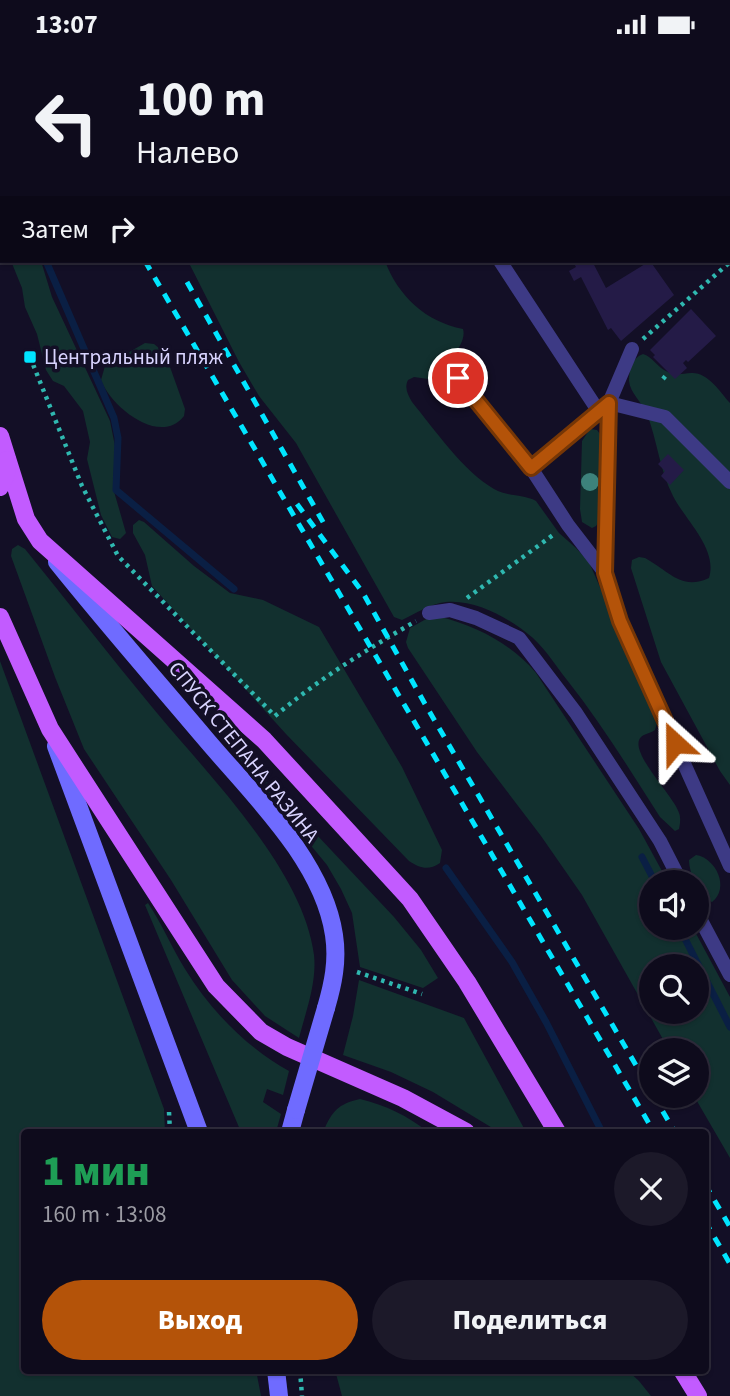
<!DOCTYPE html>
<html lang="ru">
<meta charset="utf-8">
<style>
body{margin:0;font-family:"Source Sans 3",sans-serif;background:#1c1929;color:#f1f3f6;height:100vh;display:flex;flex-direction:column;font-size:26px;white-space:nowrap}
*{box-sizing:border-box;margin:0}
p{font-size:23px;color:#9b9ba3}
.icon{flex:none;width:38px;height:38px;fill:none;stroke:currentColor;stroke-width:2;stroke-linecap:round;stroke-linejoin:round}
.map{position:relative;flex:1;overflow:hidden}
.details{position:absolute;left:21px;top:1080px;width:688px;height:245px;display:flex;flex-direction:column;background:#0e0b1c;border-radius:7px;box-shadow:0 2px 5px #0004,0 0 0 2px #2e2b3b}
.details>*{flex:none}
.top-card{position:absolute;left:0px;top:0px;width:732px;height:214px;box-shadow:0 2px 5px #0004,0 0 0 2px #2e2b3b;background:#0e0b1c;color:#f1f3f6;overflow:hidden}
.fabs{position:absolute;left:639px;top:821px;display:grid;gap:14px}
.fabs a{display:grid;place-items:center;width:70px;height:70px;border-radius:50%;background:#0e0b1c;box-shadow:0 2px 5px #0004,0 0 0 2px #2e2b3b;font-size:35px}
.pin{position:absolute;display:grid;place-items:center;width:60px;height:60px;color:#fff;margin:-30px;border:4px solid #fff;border-radius:50%;box-shadow:0 2px 7px #0007}
.me{position:absolute;width:77px;margin:-38px;rotate:336deg;stroke-linejoin:round;filter:drop-shadow(0 0 5px #0008)}
.turn{display:flex;align-items:center;gap:24px;height:147px;padding:0 21px;font-size:32px}
.turn .icon{width:91px;height:91px;stroke-width:2.5}
.turn b{display:block;font-size:49px;line-height:60px}
.then{display:flex;align-items:center;height:66px;padding:0 21px;background:#0003;gap:14px;font-size:26px}
.round{display:grid;place-items:center;flex:none;width:74px;height:74px;border-radius:37px;background:#1c1929}
.overview{display:flex;align-items:center;justify-content:space-between;height:119px;padding:0 21px}
h1{font-size:42px;font-weight:800;line-height:52px;color:#1e9e55}
.primary-button{display:flex;gap:14px;margin-top:auto;padding:14px 21px}
.primary-button a{flex:1;height:80px;border-radius:42px;background:#b45309;color:#fff;font-size:28px;font-weight:800;line-height:80px;text-align:center}
.primary-button a+a{background:#1c1929;color:#f1f3f6}
.status{display:flex;justify-content:space-between;align-items:center;height:49px;padding:0 35px;background:#0e0b1c;direction:ltr}
.status svg{height:19px;fill:currentColor}
.map>svg:first-child{display:block}
</style>
<div class="status"><b>13:07</b><svg viewBox="0 0 49 12"><path d="M0 12V9h3v3zM5 12V6h3v6zM10 12V3h3v9zM15 12V0h3v12zM26 1h20v11H26zM47 4h2v5h-2z"/></svg></div>
<div class="map">
<svg width="730" height="1347" viewBox="0 0 730 1347">
<rect width="100%" height="100%" fill="#130f26"/>
<g fill="#12302f" fill-rule="evenodd">
<path d="M11,212H41L52,248L110,372L115,397L113,439L126,484L120,490L112,488L101,466L87,410L90,393L83,362L64,337L53,332L46,321L37,285L25,258L22,239Z"/>
<path d="M188,212H385C398,247 426,273 463,280C468,297 441,320 428,330L414,328L408,331C404,339 408,346 412,353C435,381 463,422 494,440C508,448 523,445 536,452L559,484L576,499L589,513L658,671L655,681C651,684 644,685 641,688C627,702 675,748 679,764C681,769 680,775 679,780L675,782L660,768C630,721 601,674 567,631C556,617 546,601 533,589C511,570 476,550 446,553C429,555 417,564 402,571L394,568L296,394L259,347L239,313Z"/>
<path d="M145,294L154,295L165,304L185,360L184,367C160,398 110,357 101,331L105,317Z"/>
<path d="M643,305C652,308 656,316 664,321C674,327 681,325 691,324C708,323 720,343 730,354V736L720,722L661,613L631,519L632,511L639,508L645,509C669,522 681,542 709,529C718,500 686,472 673,447C660,422 657,391 647,365C642,353 630,344 629,332C629,321 632,309 643,305Z"/>
<path d="M590,380L597,381L603,389L601,469L596,477L592,479L582,473L580,460L582,392Z"/>
<path d="M139,471L144,473L194,517L230,544L263,551L319,578L402,718L442,801L440,814C428,822 420,819 409,812L286,685L152,537L145,506L133,484V476Z"/>
<path d="M18,496L25,500C67,552 109,606 152,658C206,724 303,819 314,906C317,933 306,962 299,989L265,967L232,931L171,831L84,700L55,628L11,507L12,500Z"/>
<path d="M441,568C476,577 512,595 536,624L639,780L668,833H651V878L693,879L730,948V1109L694,1047L696,1046V1001H669L582,846L541,787L477,703L408,599L406,593L410,579L428,569ZM651,917H696V962H651Z"/>
<path d="M0,612L164,1060L165,1083H24V1321H256L261,1347H0Z"/>
<path d="M240,704L394,868L421,901L438,929L423,939L360,918L352,864L341,840L327,816L237,707Z"/>
<path d="M696,806C716,809 730,839 712,853C699,849 689,824 689,811Z"/>
<path d="M148,854C162,875 172,899 185,920C211,962 246,998 289,1022L283,1046L267,1040L263,1053L281,1065L276,1083H241L145,856Z"/>
<path d="M359,931L464,969L526,1083H499L433,1043L391,1023L343,1006L353,967Z"/>
<path d="M360,1050C385,1056 408,1067 428,1083H323C332,1062 338,1055 360,1050Z"/>
<path d="M335,1321H627L639,1332L651,1347H342Z"/>
</g>
<g fill="none" stroke-linecap="round" stroke-linejoin="round">
<g stroke="#0a1f44" stroke-width="7">
<path d="M0,96L2,101"/>
<path d="M46,212L114,369L118,389L116,441L234,540"/>
<path d="M642,808L655,833"/>
<path d="M446,819L512,913L546,973L602,1083"/>
<path d="M679,878L730,978"/>
</g>
</g>
<g fill="#241b47">
<path d="M573,212H592L606,239L650,212L674,246L621,292L611,279L608,281L581,228L574,232L569,222L576,218Z"/>
<path d="M691,260L716,287L688,313L686,311L683,314L687,319L675,330L653,308L655,306L650,301Z"/>
<path d="M668,405L684,421L670,436L661,427L665,422L658,415Z"/>
</g>
<g fill="none" stroke-linecap="round" stroke-linejoin="round">
<g stroke="#2fb8b0" stroke-width="4.5" stroke-dasharray="3.5 5" stroke-linecap="butt">
<path d="M643,290L730,213"/>
<path d="M30,308L82,437L118,507L275,667C319,630 366,601 416,572"/>
<path d="M663,330L668,324"/>
<path d="M467,549L553,486"/>
<path d="M357,923L422,945"/>
<path d="M169,1063L170,1083"/>
<path d="M300,1321L302,1347"/>
</g>
<g stroke="#3d3a85" stroke-width="14">
<path d="M368,0L370,2"/>
<path d="M500,212L599,363"/>
<path d="M632,300L609,354L605,524L620,572L730,817"/>
<path d="M458,329L531,419L568,476L605,524"/>
<path d="M609,354L665,368L730,433"/>
<path d="M531,419L605,357"/>
<path d="M429,564L450,561L476,569L519,589L576,664L660,792L681,833"/>
<path d="M696,862L730,926"/>
</g>
<g stroke="#6f6bff" stroke-width="18">
<path d="M57,513C105,573 155,630 204,688C251,744 323,811 334,886C338,912 333,935 326,959"/>
<path d="M56,697L199,1083"/>
<path d="M290,1083L296,1061"/>
<path d="M276,1321L279,1347"/>
</g>
<g stroke="#c25bff" stroke-width="18">
<path d="M0,387L26,470L40,492L264,691L410,850L467,933L557,1083"/>
<path d="M0,438L6,425L7,411"/>
<path d="M0,568L50,680L216,937L261,983L287,998L403,1049L466,1083"/>
<path d="M682,1321L698,1347"/>
</g>
<g stroke="#00e5ff" stroke-width="5" stroke-dasharray="10 9" stroke-linecap="butt">
<path d="M25,0L26,2"/>
<path d="M145,212L654,1083"/>
<path d="M187,233L327,480"/>
<path d="M297,455L363,544L425,655L651,1042"/>
<path d="M653,1046L675,1083"/>
<path d="M705,1135L730,1178"/>
<path d="M705,1172L730,1215"/>
</g>
<path stroke="#6f6bff" stroke-width="18" d="M296,1061L326,959"/>
</g>
<circle fill="#3d827b" cx="590" cy="433" r="9"/>
<g fill="none" stroke-linecap="round" stroke-linejoin="round">
<g stroke="#753606" stroke-width="18">
<path id="route" d="M458,329L531,419L609,354L605,524L620,572L675,694"/>
</g>
<use href="#route" stroke="#b45309" stroke-width="12"/>
</g>
<rect fill="#00e5ff" stroke="#130f26" stroke-width="2.5" x="23" y="301" width="14" height="14" rx="3.5"/>
<g text-anchor="middle" dominant-baseline="central" stroke-width="7" stroke-linejoin="round" paint-order="stroke">
<g font-size="21" fill="#d9d4ff" stroke="#130f26" text-anchor="start">
<text x="44" y="308">Центральный пляж</text>
</g>
<g font-size="21" fill="#d9d4ff" stroke="#130f26">
<text transform="translate(244 703) rotate(51)">СПУСК СТЕПАНА РАЗИНА</text>
</g>
</g>
</svg>
<div class="fabs">
<a><svg class="icon" aria-label="sound" viewBox="0 0 24 24"><path d="M4 9h4l5-4v14l-5-4H4zM17 9q2 3 0 6"/></svg></a>
<a><svg class="icon" aria-label="search" viewBox="0 0 24 24"><circle cx="10" cy="10" r="6"/><path d="M15 15l6 6"/></svg></a>
<a><svg class="icon" aria-label="layers" viewBox="0 0 24 24"><path d="M12 4l9 5-9 5-9-5zM3 14l9 5 9-5"/></svg></a>
</div>
<div class="pin" style="left:458px;top:329px;background:#d93025"><svg class="icon" aria-label="arrive" viewBox="0 0 24 24"><path d="M6 21V4h12l-3 4 3 4H6"/></svg></div>
<svg class="me" style="left:675px;top:694px" viewBox="-20 -20 40 40"><path d="M0-17L14 15 0 8-14 15z" fill="#b45309" stroke="#fff" stroke-width="4"/></svg>
<div class="top-card">
<div class="turn"><svg class="icon" aria-label="left" viewBox="0 0 24 24"><path d="M17 20v-9H6M10 6l-5 5 5 5"/></svg><div><b>100 m</b>Налево</div></div>
<div class="then">Затем<svg class="icon" aria-label="right" viewBox="0 0 24 24"><path d="M7 20v-9h11M14 6l5 5-5 5"/></svg></div>
</div>
<section class="details">
<div class="overview"><div><h1>1 мин</h1><p>160 m · 13:08</p></div><a class="round"><svg class="icon" aria-label="close" viewBox="0 0 24 24"><path d="M6 6l12 12M18 6L6 18"/></svg></a></div>
<div class="primary-button"><a>Выход</a><a>Поделиться</a></div>
</section>
</div>
